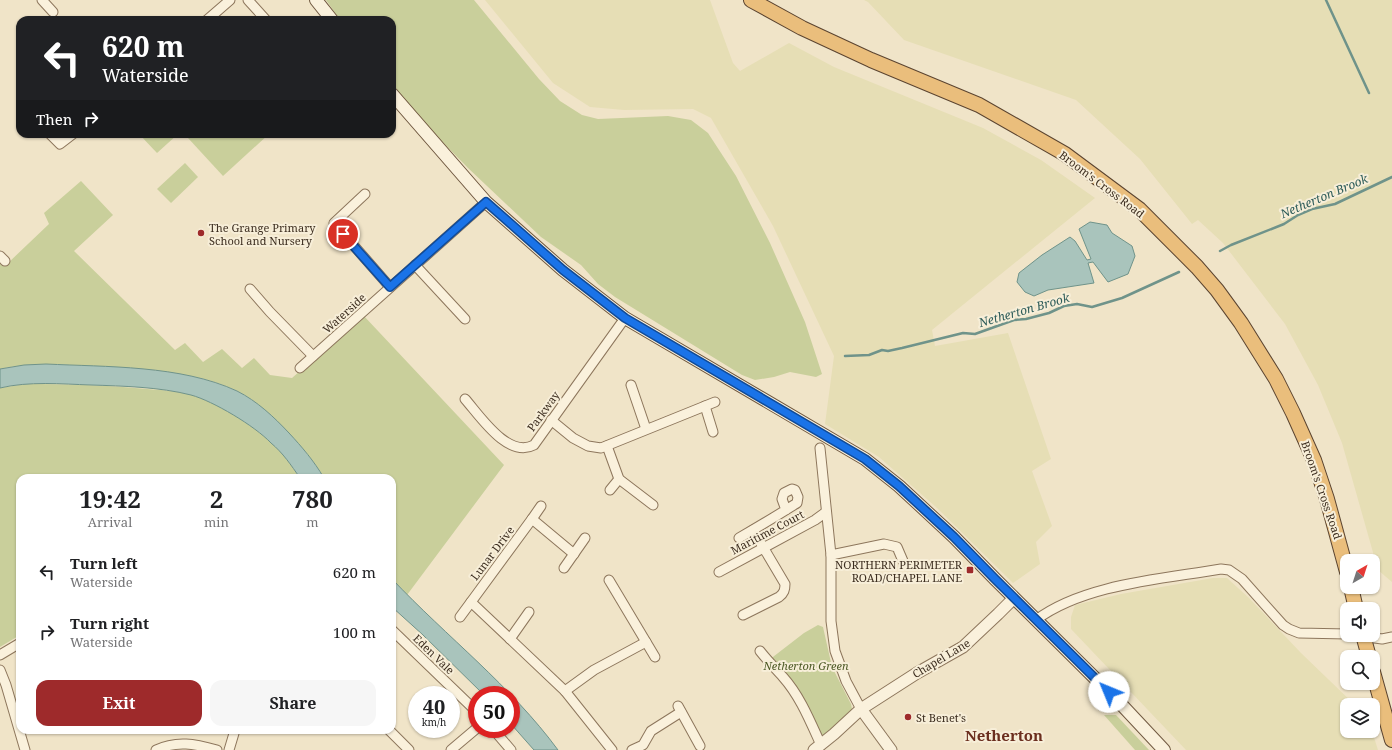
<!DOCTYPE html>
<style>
body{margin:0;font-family:"Noto Serif",serif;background:#f6f6f6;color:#202124;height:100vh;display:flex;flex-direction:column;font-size:15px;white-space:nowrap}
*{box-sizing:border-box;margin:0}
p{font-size:13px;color:#757577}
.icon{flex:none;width:22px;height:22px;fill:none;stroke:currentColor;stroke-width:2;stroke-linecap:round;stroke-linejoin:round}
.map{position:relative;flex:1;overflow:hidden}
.drawer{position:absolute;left:16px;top:474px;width:380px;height:260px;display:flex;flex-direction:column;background:#fff;border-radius:12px;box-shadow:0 1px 3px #0004}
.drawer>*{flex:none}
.top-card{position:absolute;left:16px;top:16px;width:380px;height:122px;border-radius:12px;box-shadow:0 1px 3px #0004;background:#202124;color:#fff;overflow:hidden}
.needle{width:26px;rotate:39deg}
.tools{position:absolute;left:1340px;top:554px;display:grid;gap:8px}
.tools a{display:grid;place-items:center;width:40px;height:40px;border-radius:8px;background:#fff;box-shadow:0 1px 3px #0004;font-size:20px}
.speed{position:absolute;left:408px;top:686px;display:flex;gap:8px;font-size:20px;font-weight:700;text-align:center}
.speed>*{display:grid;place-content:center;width:52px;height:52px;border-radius:50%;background:#fff;box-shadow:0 1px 3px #0004;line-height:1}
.speed small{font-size:10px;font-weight:400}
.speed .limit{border:6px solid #d22;background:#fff;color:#111}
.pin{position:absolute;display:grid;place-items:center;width:34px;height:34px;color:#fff;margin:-17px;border:2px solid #fff;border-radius:50%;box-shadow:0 1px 4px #0007}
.me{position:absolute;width:44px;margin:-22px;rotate:315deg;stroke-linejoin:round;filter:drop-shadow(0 0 3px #0008)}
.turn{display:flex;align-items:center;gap:14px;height:84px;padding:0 20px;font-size:18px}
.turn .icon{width:52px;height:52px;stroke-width:2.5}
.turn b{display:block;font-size:28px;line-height:34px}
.then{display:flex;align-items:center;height:38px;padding:0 20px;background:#0003;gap:8px;font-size:15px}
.eta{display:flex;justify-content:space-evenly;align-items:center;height:68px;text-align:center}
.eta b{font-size:24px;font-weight:700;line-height:28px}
.cta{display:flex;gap:8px;margin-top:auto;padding:8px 20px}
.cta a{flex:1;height:46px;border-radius:12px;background:#9e2a2b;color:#fff;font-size:16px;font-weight:700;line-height:46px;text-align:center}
.cta a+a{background:#f6f6f6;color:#202124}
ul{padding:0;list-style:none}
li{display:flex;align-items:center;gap:12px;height:60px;padding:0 20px}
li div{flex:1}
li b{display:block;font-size:15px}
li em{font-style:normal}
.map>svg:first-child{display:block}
</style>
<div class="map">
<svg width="1392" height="750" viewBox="0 0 1392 750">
<rect width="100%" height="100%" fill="#f0e4c8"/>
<g fill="#e6deb5">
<path d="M485,0H710L733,63L740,71L789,43L834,67L983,128L1041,160L1095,198L932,330L935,346L1008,333L1051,459L1032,471L1052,526L1036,542L1040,564L1013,583L937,508L879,457L825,424L834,356L773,226L711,118L693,109L624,110L590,107L553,83Z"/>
<path d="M864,0H1392V582L1378,570L1342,443L1318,385L1285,324L1223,243L1198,220L1192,224L1140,159L1076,100L904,40L868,2Z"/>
<path d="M1213,578H1227L1249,598L1301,653L1355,705H1347V731H1372L1378,750H1186L1071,629V617L1075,605L1121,594Z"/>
</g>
<g fill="#c9cf9b">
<path d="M326,0H474L539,79L560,101L582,115L598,119L668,116L691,120L708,133L736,176L770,243L805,322L822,374L816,377L790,372L774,377L755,380L742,375L615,297L598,284L581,265L541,237L468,168L421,120L392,86V20H340Z"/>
<path d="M139,134H178L157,153Z"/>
<path d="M193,134H269L223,176L188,138Z"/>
<path d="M185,163L198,177L171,203L157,189Z"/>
<path d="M81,181L113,215L74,251L175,350L185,343L203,362L222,349L242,368L254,358L270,375L292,378L363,315L504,465L407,595L392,579V478H324C314,461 302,447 288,433C274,418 256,400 237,391C195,371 148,370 103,367C68,365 34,362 0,369V263L7,264L49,224L44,213Z"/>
<path d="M25,384C66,384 107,385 147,389C162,390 178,391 192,395C217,403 251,424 271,442C282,452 291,464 299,477L20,478V635L0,647V388Z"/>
<path d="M818,625L823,627L832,667L851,704L852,709L850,713L822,737L769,660L804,633Z"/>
<path d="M1104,715H1116L1149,750H1135Z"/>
</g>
<g fill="#a9c4bc" stroke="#6f938a">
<path d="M1090,222L1107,225L1112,233L1132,246L1135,256L1128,274L1108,282L1093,262L1088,263L1094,283L1048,290L1034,296L1025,292L1017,282L1019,273L1042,255L1070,237L1075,241L1087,260L1091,259L1079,229Z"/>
<path d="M46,364C106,367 181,365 237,391C257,401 274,417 289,433C302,447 314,461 324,478H300C291,465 283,453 271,443C255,426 213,401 191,395C160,387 122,386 91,385C61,384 29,381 0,388V369L24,365Z"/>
<path d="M392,579C447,637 511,686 558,750H534L511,724V695H484L423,635L392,607Z"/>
</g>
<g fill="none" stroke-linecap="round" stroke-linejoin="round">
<g stroke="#6f938a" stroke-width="2.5">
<path d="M1326,0L1369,93"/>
<path d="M1220,251L1231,245L1284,224L1298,215L1312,209L1335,204L1392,177"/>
<path d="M845,356L869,355L882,350L888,351L902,348L963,333L975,334L1014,320L1026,319L1049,313L1064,306L1077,304L1092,307L1122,298L1179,272"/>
</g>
<g stroke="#8d765c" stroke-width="11">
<g id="minor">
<path d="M42,0L53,12"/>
<path d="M248,0L266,20"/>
<path d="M207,20L230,0"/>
<path d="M50,134L60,144L73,134"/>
<path d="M365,194L334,223L390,287"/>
<path d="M0,256L5,261"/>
<path d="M415,265L465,319"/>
<path d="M250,289L270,312L313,356"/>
<path d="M300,368L486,202"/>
<path d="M631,385L646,429"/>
<path d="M465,399C480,416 508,459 534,445L625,318"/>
<path d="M705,406L713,432"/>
<path d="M551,420L573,438L588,446L601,448L715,402"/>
<path d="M607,446L619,479L653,505"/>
<path d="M820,448L831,555V621L835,651L846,681L861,709"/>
<path d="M610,490L619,479"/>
<path d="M532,519L574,554"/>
<path d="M739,538C758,527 778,515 797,503L798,497L795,490L792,489L784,493L782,499L786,510"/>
<path d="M831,555L884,544L897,547L903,561"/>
<path d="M564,568L585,538"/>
<path d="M719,572L815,520L826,512"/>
<path d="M609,580L655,657"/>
<path d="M471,602L565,691L612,750"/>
<path d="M743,615L779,597C784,593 785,590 785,584L753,530"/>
<path d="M460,617L532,519L541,506"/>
<path d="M1036,620C1084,584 1163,579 1221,569L1229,570L1242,579L1283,625L1289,629L1299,633L1347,634"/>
<path d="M392,630L477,712"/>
<path d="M1354,635L1382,639L1392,637"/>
<path d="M510,639L529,612"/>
<path d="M760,651C767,660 775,668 783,677C800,696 810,721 821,745"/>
<path d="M0,655L20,643"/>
<path d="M0,670L6,685L25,750"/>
<path d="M565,691L594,670L646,642"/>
<path d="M678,706L700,746"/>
<path d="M493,729L511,750"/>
<path d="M389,730L409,750"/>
<path d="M156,750C177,740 195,744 217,750"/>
<path d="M229,750L235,730"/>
<path d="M451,750L477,728"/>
<path d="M632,750L643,745L651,731L681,712"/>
</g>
</g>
<g stroke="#8d765c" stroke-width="13">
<g id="tertiary">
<path d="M861,709L891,750"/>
<path d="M814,750L834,734L861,709L917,673L963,647L998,614L1014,598"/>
</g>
</g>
<g stroke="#6f573f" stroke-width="14">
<g id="secondary">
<path d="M316,0L332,20"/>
<path d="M392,94L486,202L563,270L625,318L865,459L899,486L954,537L995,579L1119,702L1164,750"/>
</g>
</g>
<g stroke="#5b4430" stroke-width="16">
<g id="trunk">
<path d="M751,0L802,28L871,60L979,105L1065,154L1139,209L1197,267L1217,290L1241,323L1276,379L1293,413L1314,460L1327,499L1347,572"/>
<path d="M1351,587L1356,609"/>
<path d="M1363,635L1369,657"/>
<path d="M1373,672L1392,740"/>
</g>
</g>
<use href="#minor" stroke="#faf1dc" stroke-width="9"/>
<use href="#tertiary" stroke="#faf1dc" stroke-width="11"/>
<use href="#secondary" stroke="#faf1dc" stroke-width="12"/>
<use href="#trunk" stroke="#eabe7c" stroke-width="14"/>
</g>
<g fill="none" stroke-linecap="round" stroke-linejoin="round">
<g stroke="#114b97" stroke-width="10">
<path id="route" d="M343,234L390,287L486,202L563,270L625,318L865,459L899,486L954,537L995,579L1109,692"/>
</g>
<use href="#route" stroke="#1a73e8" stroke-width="7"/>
</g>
<g fill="#9e2a2b" stroke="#f7eed8" stroke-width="1.5">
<circle cx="201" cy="233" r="4"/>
<rect x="966" y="566" width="8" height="8" rx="2"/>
<circle cx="908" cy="717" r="4"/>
</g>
<g text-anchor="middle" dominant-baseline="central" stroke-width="4" stroke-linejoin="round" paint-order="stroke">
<g font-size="11" fill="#3d2e20" stroke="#f7eed8">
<text transform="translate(1102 184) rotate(37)">Broom's Cross Road</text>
<text transform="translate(344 313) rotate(-42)">Waterside</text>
<text transform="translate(543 411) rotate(-54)">Parkway</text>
<text transform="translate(1322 490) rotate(71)">Broom's Cross Road</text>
<text transform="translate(767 532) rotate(-28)">Maritime Court</text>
<text transform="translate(492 553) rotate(-53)">Lunar Drive</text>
<text transform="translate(434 654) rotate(44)">Eden Vale</text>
<text transform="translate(941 658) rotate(-31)">Chapel Lane</text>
</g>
<g font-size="11" fill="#3d2e20" stroke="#f7eed8" text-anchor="start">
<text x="209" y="227">The Grange Primary<tspan x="209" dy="13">School and Nursery</tspan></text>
<text x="962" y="564" text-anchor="end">NORTHERN PERIMETER<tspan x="962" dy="13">ROAD/CHAPEL LANE</tspan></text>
<text x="916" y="717">St Benet's</text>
</g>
<g font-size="11" font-style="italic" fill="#4d5a26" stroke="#f7eed8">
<text x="806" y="665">Netherton Green</text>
</g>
<g font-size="12" font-style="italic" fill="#2f5d5a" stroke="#f7eed8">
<text transform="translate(1324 196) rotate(-23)">Netherton Brook</text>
<text transform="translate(1024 310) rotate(-16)">Netherton Brook</text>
</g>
<g font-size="15" font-weight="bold" fill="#6b2e1e" stroke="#f7eed8">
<text x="1004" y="735">Netherton</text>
</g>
</g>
</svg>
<div class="tools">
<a><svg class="needle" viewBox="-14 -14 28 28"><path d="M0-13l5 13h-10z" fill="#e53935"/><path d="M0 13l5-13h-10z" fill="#757577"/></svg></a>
<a><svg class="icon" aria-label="sound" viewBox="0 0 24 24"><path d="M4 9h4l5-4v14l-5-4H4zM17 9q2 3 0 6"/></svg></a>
<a><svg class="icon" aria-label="search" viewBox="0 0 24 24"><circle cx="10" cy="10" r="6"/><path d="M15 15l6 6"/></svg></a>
<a><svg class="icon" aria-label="layers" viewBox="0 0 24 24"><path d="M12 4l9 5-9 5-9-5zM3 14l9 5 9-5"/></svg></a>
</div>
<div class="speed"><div>40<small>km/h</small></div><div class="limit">50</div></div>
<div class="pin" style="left:343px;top:234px;background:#d93025"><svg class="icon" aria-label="arrive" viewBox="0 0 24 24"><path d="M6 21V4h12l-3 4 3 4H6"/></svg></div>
<svg class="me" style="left:1109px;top:692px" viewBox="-20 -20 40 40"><circle r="19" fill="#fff"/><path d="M0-13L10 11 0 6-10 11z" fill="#1a73e8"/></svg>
<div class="top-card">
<div class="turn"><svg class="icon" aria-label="left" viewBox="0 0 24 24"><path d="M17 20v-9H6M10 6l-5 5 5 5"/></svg><div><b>620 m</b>Waterside</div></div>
<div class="then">Then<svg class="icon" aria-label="right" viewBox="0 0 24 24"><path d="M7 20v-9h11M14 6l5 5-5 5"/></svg></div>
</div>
<section class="drawer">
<div class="eta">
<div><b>19:42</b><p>Arrival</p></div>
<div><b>2</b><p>min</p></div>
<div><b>780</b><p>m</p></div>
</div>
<ul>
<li><svg class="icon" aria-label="left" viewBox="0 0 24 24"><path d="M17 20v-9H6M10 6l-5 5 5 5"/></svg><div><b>Turn left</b><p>Waterside</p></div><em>620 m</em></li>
<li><svg class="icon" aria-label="right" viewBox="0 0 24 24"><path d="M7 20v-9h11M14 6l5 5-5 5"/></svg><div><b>Turn right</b><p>Waterside</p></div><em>100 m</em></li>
</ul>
<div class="cta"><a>Exit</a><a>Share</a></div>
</section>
</div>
